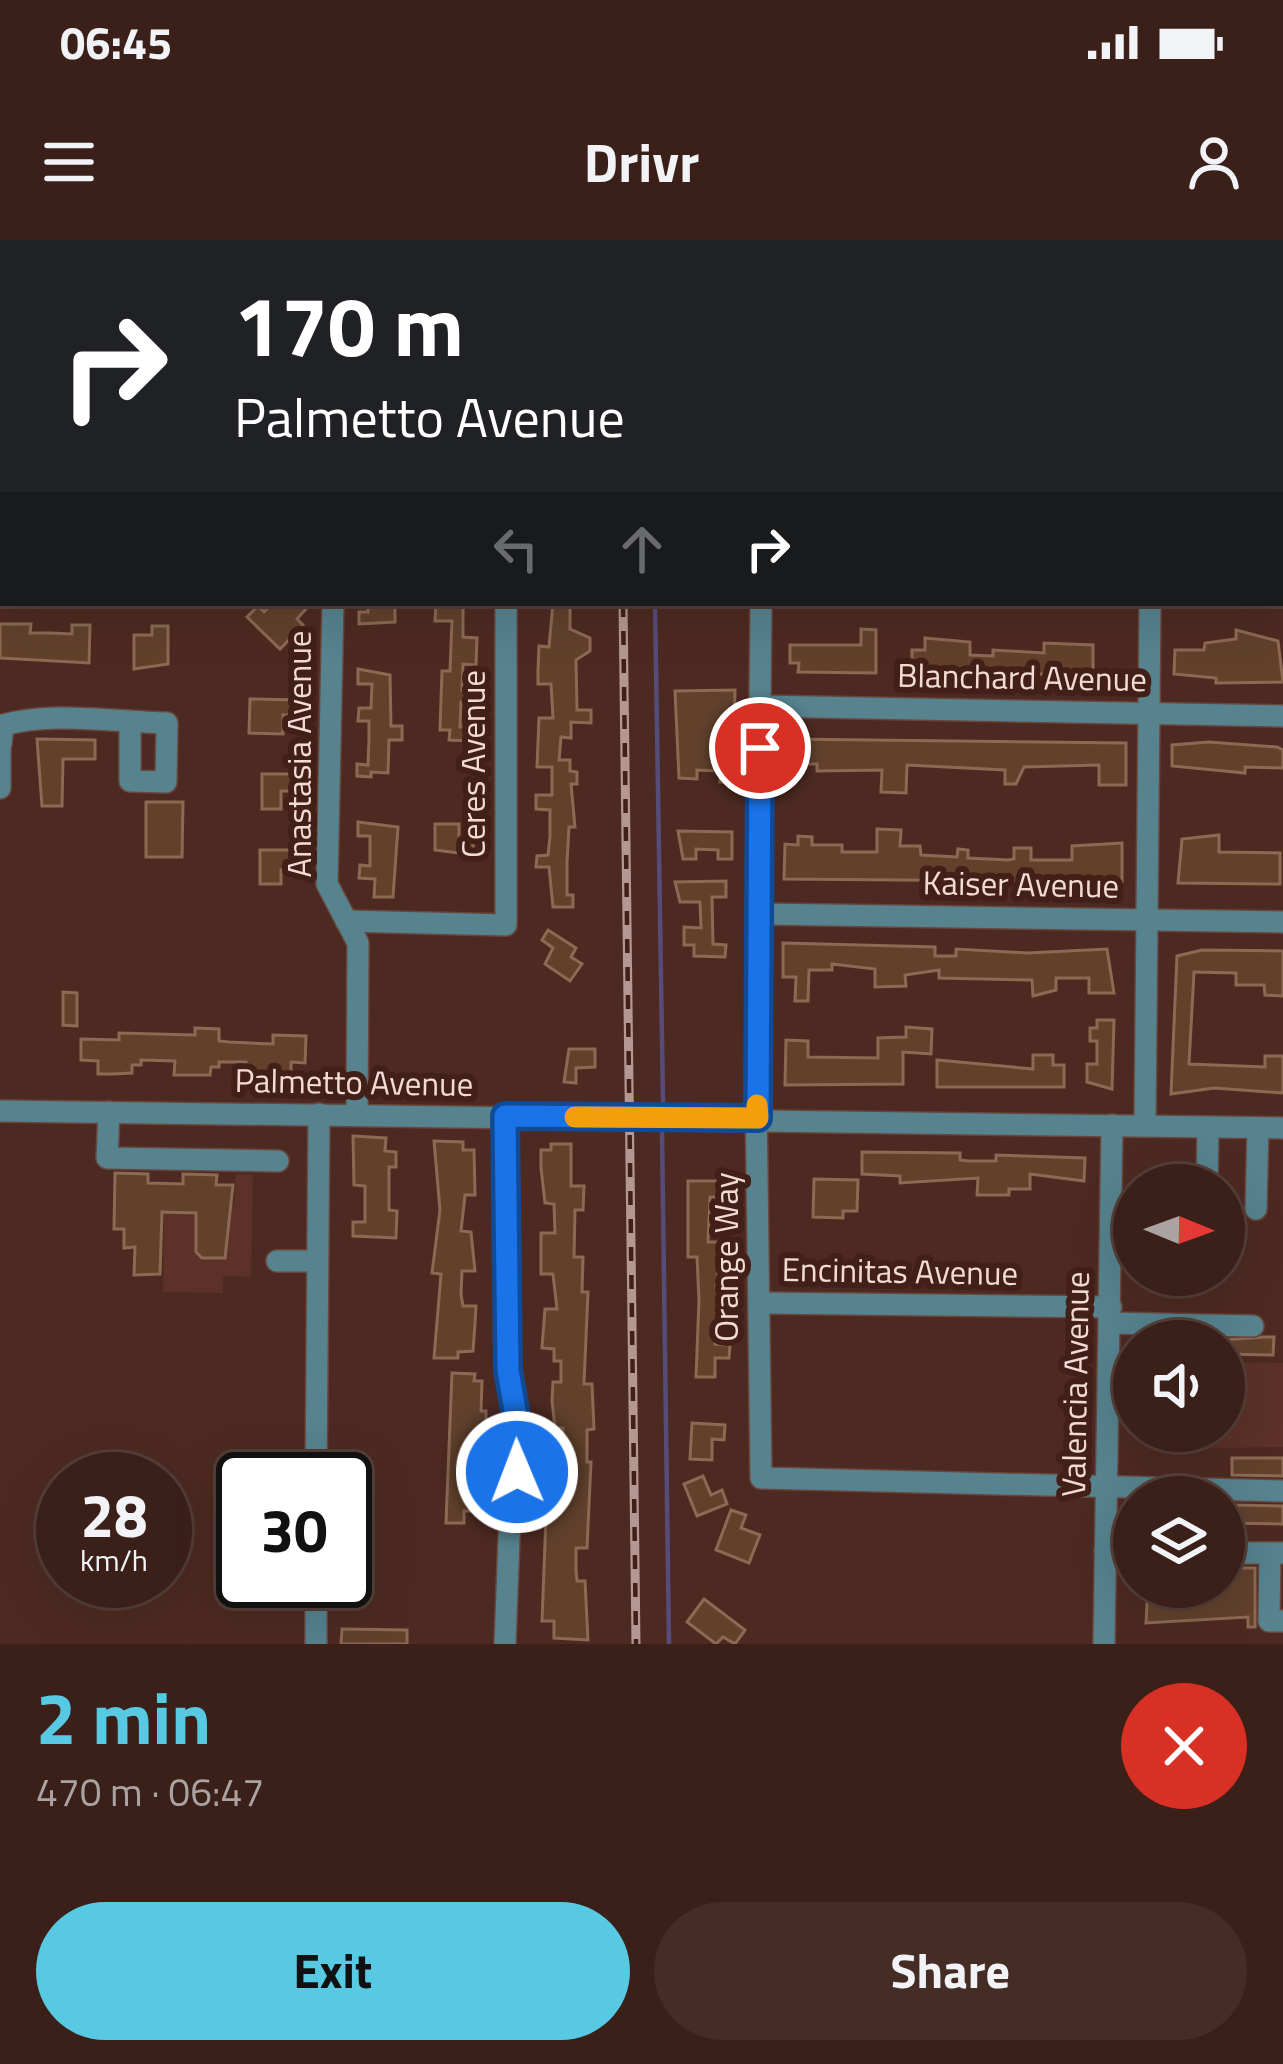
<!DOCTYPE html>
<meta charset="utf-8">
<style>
body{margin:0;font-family:"Titillium Web",sans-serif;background:#452d26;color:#f1f3f6;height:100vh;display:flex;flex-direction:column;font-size:45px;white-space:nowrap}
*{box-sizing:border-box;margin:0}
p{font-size:39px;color:#aba3a2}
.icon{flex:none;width:66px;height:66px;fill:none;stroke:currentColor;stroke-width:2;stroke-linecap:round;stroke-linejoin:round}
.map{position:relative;height:1404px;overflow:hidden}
.side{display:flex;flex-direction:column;background:#3a2019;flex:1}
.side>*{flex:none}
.banner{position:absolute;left:0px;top:0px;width:1284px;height:366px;box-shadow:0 12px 48px #0002,0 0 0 3px #543e38;background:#202124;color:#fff;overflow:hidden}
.needle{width:78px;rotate:91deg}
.controls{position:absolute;left:1113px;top:924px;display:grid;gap:24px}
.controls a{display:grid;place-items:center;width:132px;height:132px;border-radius:50%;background:#3a2019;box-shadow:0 12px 48px #0002,0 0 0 3px #543e38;font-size:60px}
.speed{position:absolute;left:36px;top:1212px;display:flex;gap:24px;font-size:60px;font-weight:700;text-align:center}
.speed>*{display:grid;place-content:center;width:156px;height:156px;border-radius:50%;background:#3a2019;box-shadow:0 12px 48px #0002,0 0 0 3px #543e38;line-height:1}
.speed small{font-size:30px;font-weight:400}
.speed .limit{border:6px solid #111;border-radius:18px;background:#fff;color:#111}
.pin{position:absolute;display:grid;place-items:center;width:102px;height:102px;color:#fff;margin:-51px;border:6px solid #fff;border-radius:50%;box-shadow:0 3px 12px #0007}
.me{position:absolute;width:132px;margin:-66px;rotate:359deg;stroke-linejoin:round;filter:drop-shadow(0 0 9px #0008)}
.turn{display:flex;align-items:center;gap:42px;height:252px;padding:0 36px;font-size:54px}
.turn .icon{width:156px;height:156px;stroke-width:2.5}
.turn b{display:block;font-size:84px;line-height:102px}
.lanes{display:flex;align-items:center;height:114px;padding:0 36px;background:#0003;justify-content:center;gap:60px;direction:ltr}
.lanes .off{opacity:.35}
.round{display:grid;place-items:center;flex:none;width:126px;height:126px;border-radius:63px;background:#452d26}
.head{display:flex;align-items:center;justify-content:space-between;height:204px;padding:0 36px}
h1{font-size:72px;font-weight:700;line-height:90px;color:#57c9e2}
.cta{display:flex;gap:24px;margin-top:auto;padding:24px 36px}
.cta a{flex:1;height:138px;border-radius:72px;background:#57c9e2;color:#111;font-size:48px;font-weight:700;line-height:138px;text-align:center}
.cta a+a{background:#452d26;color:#f1f3f6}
.status{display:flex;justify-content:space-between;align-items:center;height:84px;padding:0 60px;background:#3a2019;direction:ltr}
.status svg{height:33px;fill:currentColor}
header{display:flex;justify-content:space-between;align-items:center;height:156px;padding:0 36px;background:#3a2019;font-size:54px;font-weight:700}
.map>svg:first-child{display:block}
</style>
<div class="status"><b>06:45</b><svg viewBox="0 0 49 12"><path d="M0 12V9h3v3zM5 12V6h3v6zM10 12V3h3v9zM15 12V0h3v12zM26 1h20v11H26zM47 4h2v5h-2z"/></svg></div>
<header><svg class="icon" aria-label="menu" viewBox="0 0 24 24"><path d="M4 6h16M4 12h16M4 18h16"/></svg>Drivr<svg class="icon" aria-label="person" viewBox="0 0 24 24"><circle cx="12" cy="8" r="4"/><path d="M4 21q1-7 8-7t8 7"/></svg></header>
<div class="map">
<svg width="1283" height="1404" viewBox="0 0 1283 1404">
<rect width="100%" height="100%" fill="#4d2a21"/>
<g fill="#5b3128">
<path d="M236,934L253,935L251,1037L223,1036V1053L163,1052L164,964L234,965Z"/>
<path d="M1224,1122L1283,1123V1207L1205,1208L1206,1191H1224Z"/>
</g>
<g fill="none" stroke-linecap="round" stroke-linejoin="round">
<g stroke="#564c7a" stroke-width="4.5">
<path d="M655,363L663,862"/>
<path d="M662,893L669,1404"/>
</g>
</g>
<g fill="#61412c" stroke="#8c6953" stroke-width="3">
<path d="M273,363H299L306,369L297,379L303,385L280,409L247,377L258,366L264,372Z"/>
<path d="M368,363H395V382L359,384V372H368Z"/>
<path d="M436,363H463V397L477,398L476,425L463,424L462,450H477V463L461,462L460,487H475L474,501L449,500L450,490H440L442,431H450L452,381H435Z"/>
<path d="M553,363H570V389L590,398V411L576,420L577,470H591V483L571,482V498L561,497L559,520H570V531L577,532V544H571L575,587H569L567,623V655H573V667H553L549,627H536L537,616L548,615L550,596V570L536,569V555H552V527H537L539,478H553L551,444H538V430L539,406L549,407Z"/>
<path d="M0,384H31L30,393H51L72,394V385H90L89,423L0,418Z"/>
<path d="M152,386H168V424L134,429V395H152Z"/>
<path d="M861,389L876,390V433L798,432L799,423H790V405H861Z"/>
<path d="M1236,390L1278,401L1283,442L1216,443V438L1174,434L1175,410H1204L1205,403L1236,399Z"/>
<path d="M925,398L970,402V415L993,416V410L1044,413V403L1093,405V436L912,429V410H925Z"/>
<path d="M358,429L390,435L391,486H402V500H389L388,533L371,532V537L357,536V524L368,525L369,499V481H358L359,468H371L372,444H358Z"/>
<path d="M735,450L733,542H720V531L697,530V539L679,538L675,451Z"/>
<path d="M250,459L298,460L297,475H283V494L249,493Z"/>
<path d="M37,499L95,500V519H63L62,566H42Z"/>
<path d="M786,499L1126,503V545H1099V525L1024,527L1016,544H1005V530L907,525L906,553L881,552L882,530L817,531V524H786Z"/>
<path d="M1209,502L1277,507L1283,510V528L1245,527V533L1172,526V505Z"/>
<path d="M262,534H296V551H281V569H262Z"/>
<path d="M146,562H183L182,617H146Z"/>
<path d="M358,582L398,587L393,657H374L375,639L359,638L360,625L370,626V596H358Z"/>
<path d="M435,584H459V603H473L474,615L435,610Z"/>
<path d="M877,589L901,590L900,606H920L921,615L957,617L958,609L968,610V618L1008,620L1014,619V608H1031V620H1072V606L1122,603V642L784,639L785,604L798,605V596L812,597V605H842V612H877Z"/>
<path d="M678,591L732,592V619H718V610L696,609V619H683Z"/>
<path d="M1219,595V612L1280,613V644L1178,643L1182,599Z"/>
<path d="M260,610H297L296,631L281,630V644H260Z"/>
<path d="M726,641V657H712L713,704L726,705L725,717L694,716V705H684V687L701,688L700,662H680L675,642Z"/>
<path d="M548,690L576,708L571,717L582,724L570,741L545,724L553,708L542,700Z"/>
<path d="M783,703L935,707V716H956V709L1028,713L1107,709L1114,753H1089V738H1056V750L1033,756L1032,740L939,738V730L905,735L906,746L875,747V729L832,724V730H809L808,761H795L796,737H783Z"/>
<path d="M1202,710L1283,711V756L1265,755L1264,745H1236V733L1194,732L1189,824L1265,827V816H1283V853L1214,848L1171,854L1177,716Z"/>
<path d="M63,752L77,753V786L63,785Z"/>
<path d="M1097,780H1114L1112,849L1087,842V824H1097V801H1090V788H1097Z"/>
<path d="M906,787L932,789L931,814L903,812V844L785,845L786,800L808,801V817L878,818V798L906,797Z"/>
<path d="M195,788L219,789V801L229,802L273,804V795L306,796L305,823L291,822V836H246V822H219V827H211L210,835H174L175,821L141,820V825H132V833L112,834H98V821L81,820V799L119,800V793L195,795Z"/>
<path d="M569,809H595V827L576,828V843L564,842Z"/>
<path d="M1033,815H1053V825H1064V847H937V820L1033,829Z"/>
<path d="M353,896L386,898L385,911L396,912V927H389V970L397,971L396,998L353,996V982H365V946L354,945Z"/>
<path d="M434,901L463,902V910H474L475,955H465L461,991L471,992L475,1031H462L461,1054L463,1066H476L475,1084L473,1111L458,1112V1118H434L441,1034L432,1033L440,970Z"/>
<path d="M551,904H571V946H584L583,970H575L574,1017H583L582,1052H588L584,1144H592L594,1189L587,1190V1222H591L587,1308H576V1330L577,1341H585L588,1400L554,1398V1381H542L547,1251L550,1227L559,1226L563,1211V1188H555L552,1161L553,1142H561V1121H554V1109L542,1108L545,1069H557L553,1034H541V993H555L554,964L545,963L541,928V910H551Z"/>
<path d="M862,912L960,913V920L968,921H996V915L1085,918L1084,941L1030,934V949H1009V955H977L978,938L900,943V936L862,934Z"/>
<path d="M115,933L148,934V943L183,944V934L217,935L216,945H233L225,1018H202L196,1012V973L162,972L160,1034L134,1035L135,1007L124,1008V989H114Z"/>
<path d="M814,939L858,940L857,971H843V978L813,977Z"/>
<path d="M688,941H722V957H710L708,1002H722L716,1046H729L730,1081L716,1080L715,1104L730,1105L729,1118H715V1137H696L699,1060L697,1017H688Z"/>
<path d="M1263,1097H1274L1273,1115L1224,1114V1100Z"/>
<path d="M452,1133L475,1134L474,1141H482L481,1171H486V1190H476L473,1205L472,1225L481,1226L478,1271H464V1283H446Z"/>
<path d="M692,1183L725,1185L724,1200L712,1199V1220L690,1219Z"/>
<path d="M1232,1218H1283V1236L1232,1235Z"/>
<path d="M703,1236L711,1255L722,1250L727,1264L697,1276L684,1244Z"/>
<path d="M1231,1265L1283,1266V1284L1224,1283L1225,1268Z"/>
<path d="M731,1270L746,1275L741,1288L760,1295L749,1323L716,1310Z"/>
<path d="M1224,1328H1255V1387H1248V1377L1146,1383L1148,1347H1224Z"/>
<path d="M704,1359L745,1390L735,1404L723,1397L716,1404L687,1382Z"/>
<path d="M342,1389L407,1390V1404H341Z"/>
</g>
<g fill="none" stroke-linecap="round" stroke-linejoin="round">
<g stroke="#68463e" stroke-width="24">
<g id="minor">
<path d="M567,0V3"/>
<path d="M392,3L393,0"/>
<path d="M761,3V0"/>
<path d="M1139,3V0"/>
<path d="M0,41L3,42"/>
<path d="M1281,64H1283"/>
<path d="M1281,270H1283"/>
<path d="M0,351H3"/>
<path d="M333,363L327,644L358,703L357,874"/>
<path d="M761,363L756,857L761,1238L1283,1251"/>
<path d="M760,466L1283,476"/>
<path d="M0,504V548"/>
<path d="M1,504L3,485C54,471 114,482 167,483L166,542L130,541V482"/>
<path d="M758,674L1283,682"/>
<path d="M346,681L506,685V363"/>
<path d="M0,871L1283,888"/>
<path d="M109,872L107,918L278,921"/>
<path d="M1145,885L1150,363"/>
<path d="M1207,945L1208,887"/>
<path d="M1256,969L1258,888"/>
<path d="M277,1021H315"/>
<path d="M1203,1040V1035"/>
<path d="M760,1063L1111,1067"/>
<path d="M1110,1083L1253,1086"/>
<path d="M316,1239L319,874"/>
<path d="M1105,1311L1134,1312"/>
<path d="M1224,1313H1283"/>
<path d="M1270,1313L1269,1381H1283"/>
<path d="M316,1341V1404"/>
<path d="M505,1404L509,1298L520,1200L508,1130L505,876"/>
<path d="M1104,1404L1112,885"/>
</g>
</g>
<use href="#minor" stroke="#56838e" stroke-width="21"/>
<g stroke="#b39790" stroke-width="9">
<g id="rail">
<path d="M619,0V3"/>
<path d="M623,363L636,1404"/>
</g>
</g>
<use href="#rail" stroke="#422017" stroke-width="4.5" stroke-dasharray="14" stroke-linecap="butt"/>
</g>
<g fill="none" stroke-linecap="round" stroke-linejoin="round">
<g stroke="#114b97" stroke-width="30">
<path id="route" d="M517,1232L520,1200L508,1130L505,876L758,878L760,508"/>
</g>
<use href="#route" stroke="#1a73e8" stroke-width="21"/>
<path stroke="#f59e0b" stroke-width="21" d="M575,877L758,878L757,865"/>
</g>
<g text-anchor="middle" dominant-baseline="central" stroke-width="12" stroke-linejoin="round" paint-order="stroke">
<g font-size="33" fill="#f3dbd5" stroke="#422017">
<text transform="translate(1022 437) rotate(1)">Blanchard Avenue</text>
<text transform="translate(299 514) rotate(-90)">Anastasia Avenue</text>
<text transform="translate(473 524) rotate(-90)">Ceres Avenue</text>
<text transform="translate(1021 644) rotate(1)">Kaiser Avenue</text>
<text transform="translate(354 842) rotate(1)">Palmetto Avenue</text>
<text transform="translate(726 1017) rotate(-90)">Orange Way</text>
<text transform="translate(900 1031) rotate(1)">Encinitas Avenue</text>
<text transform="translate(1075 1144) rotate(-89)">Valencia Avenue</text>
</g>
</g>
</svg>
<div class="controls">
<a><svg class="needle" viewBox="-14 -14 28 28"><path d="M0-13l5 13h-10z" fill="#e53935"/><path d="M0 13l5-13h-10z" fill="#aba3a2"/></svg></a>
<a><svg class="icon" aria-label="sound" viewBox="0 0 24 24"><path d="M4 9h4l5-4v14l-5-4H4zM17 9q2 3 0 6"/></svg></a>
<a><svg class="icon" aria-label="layers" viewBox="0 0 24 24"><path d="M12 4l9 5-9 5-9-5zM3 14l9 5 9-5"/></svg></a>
</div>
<div class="speed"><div>28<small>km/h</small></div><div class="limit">30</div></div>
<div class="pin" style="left:760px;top:508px;background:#d93025"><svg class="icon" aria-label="arrive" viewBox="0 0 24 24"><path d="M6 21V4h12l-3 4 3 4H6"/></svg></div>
<svg class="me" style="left:517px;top:1232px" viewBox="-20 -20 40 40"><circle r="17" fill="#1a73e8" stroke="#fff" stroke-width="3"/><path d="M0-11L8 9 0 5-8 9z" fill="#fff"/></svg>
<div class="banner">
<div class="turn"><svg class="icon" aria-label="right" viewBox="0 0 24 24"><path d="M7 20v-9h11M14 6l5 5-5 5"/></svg><div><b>170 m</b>Palmetto Avenue</div></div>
<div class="lanes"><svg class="icon off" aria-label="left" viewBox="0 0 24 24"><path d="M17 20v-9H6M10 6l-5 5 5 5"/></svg><svg class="icon off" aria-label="ahead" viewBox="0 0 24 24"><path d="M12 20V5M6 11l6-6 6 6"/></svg><svg class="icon" aria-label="right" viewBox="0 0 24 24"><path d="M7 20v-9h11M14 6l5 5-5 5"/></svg></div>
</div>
</div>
<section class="side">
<div class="head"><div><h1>2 min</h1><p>470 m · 06:47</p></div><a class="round" style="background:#d93025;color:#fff"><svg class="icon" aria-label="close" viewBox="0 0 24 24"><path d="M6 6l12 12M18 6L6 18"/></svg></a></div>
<div class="cta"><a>Exit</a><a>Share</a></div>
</section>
